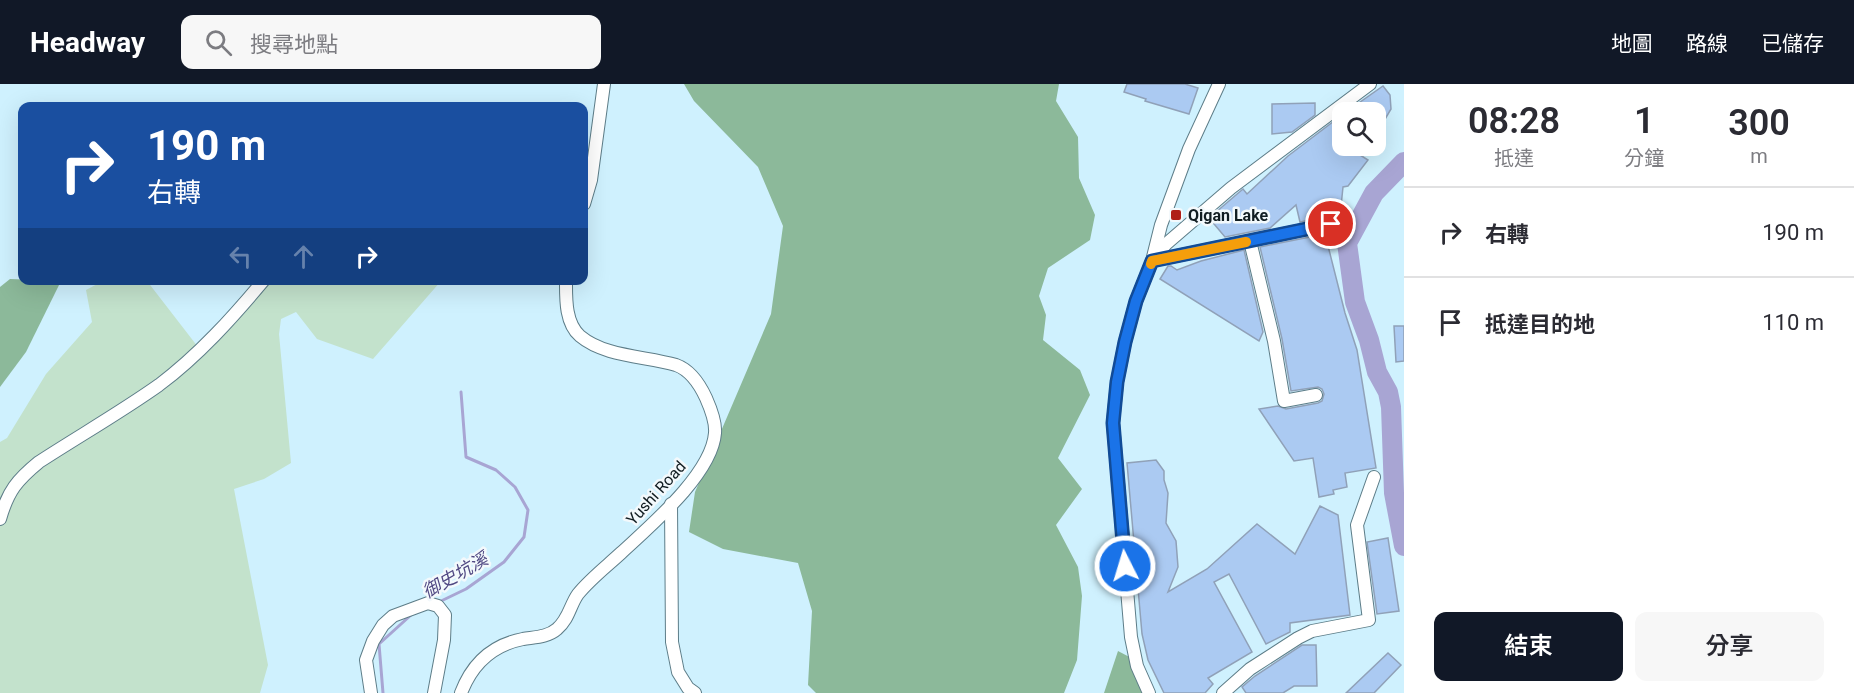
<!DOCTYPE html>
<html lang="zh-TW">
<meta charset="utf-8">
<style>
body{margin:0;font-family:Roboto,"Noto Sans TC",sans-serif;background:#f7f7f7;color:#2b2b33;height:100vh;display:flex;flex-direction:column;font-size:22px;white-space:nowrap}
*{box-sizing:border-box;margin:0}
p{font-size:20px;color:#7c7c81}
.icon{flex:none;width:33px;height:33px;fill:none;stroke:currentColor;stroke-width:2;stroke-linecap:round;stroke-linejoin:round}
.map{position:relative;flex:1;overflow:hidden}
.panel{display:flex;flex-direction:column;background:#fff;width:450px}
.panel>*{flex:none}
.guide{position:absolute;left:18px;top:18px;width:570px;height:183px;border-radius:12px;box-shadow:0 6px 24px #0002;background:#1a4fa0;color:#fff;overflow:hidden}
.controls{position:absolute;left:1332px;top:18px;display:grid;gap:12px}
.controls a{display:grid;place-items:center;width:54px;height:54px;border-radius:12px;background:#fff;box-shadow:0 6px 24px #0002;font-size:30px}
.pin{position:absolute;display:grid;place-items:center;width:51px;height:51px;color:#fff;margin:-26px;border:3px solid #fff;border-radius:50%;box-shadow:0 2px 6px #0007}
.me{position:absolute;width:66px;margin:-33px;rotate:355deg;stroke-linejoin:round;filter:drop-shadow(0 0 4px #0008)}
.turn{display:flex;align-items:center;gap:21px;height:126px;padding:0 30px;font-size:27px}
.turn .icon{width:78px;height:78px;stroke-width:2.5}
.turn b{display:block;font-size:42px;line-height:51px}
.lanes{display:flex;align-items:center;height:57px;padding:0 30px;background:#0003;justify-content:center;gap:30px;direction:ltr}
.lanes .off{opacity:.35}
.eta{display:flex;justify-content:space-evenly;align-items:center;height:102px;text-align:center}
.eta b{font-size:36px;font-weight:600;line-height:42px}
.primary-button{display:flex;gap:12px;margin-top:auto;padding:12px 30px}
.primary-button a{flex:1;height:69px;border-radius:12px;background:#111827;color:#fff;font-size:24px;font-weight:600;line-height:69px;text-align:center}
.primary-button a+a{background:#f7f7f7;color:#2b2b33}
ul{padding:0;list-style:none}
li{display:flex;align-items:center;gap:18px;height:90px;padding:0 30px;border-top:2px solid #e1e1e2}
li div{flex:1}
li b{display:block;font-size:22px}
li em{font-style:normal}
header{display:flex;align-items:center;gap:36px;box-sizing:border-box;height:84px;padding:0 30px;background:#111827;color:#fff}
header strong{font-size:28px}
nav{display:flex;gap:33px;margin-inline-start:auto;font-size:21px}
.search{width:420px;height:54px;background:#f7f7f7;display:flex;align-items:center;gap:15px;box-sizing:border-box;padding:0 21px;border-radius:12px;color:#7c7c81;font-size:22px}
main{display:flex;flex:1;min-height:0}
.map>svg:first-child{display:block}
</style>
<header>
<strong>Headway</strong>
<div class="search"><svg class="icon" aria-label="search" viewBox="0 0 24 24"><circle cx="10" cy="10" r="6"/><path d="M15 15l6 6"/></svg>搜尋地點</div>
<nav><a>地圖</a><a>路線</a><a>已儲存</a></nav>
</header>
<main>
<div class="map">
<svg width="1404" height="609" viewBox="0 0 1404 609">
<rect width="100%" height="100%" fill="#cff1fe"/>
<path fill="#c3e2cc" d="M103,197H147L198,263L264,197H441L373,275L317,255L296,228L281,235L279,250L291,379L264,395L234,405L268,581L260,609H0V358L7,354L46,290L92,238L86,206Z"/>
<g fill="#8cb99a">
<path d="M684,0H1059L1056,17L1078,53L1079,94L1095,131L1090,156L1048,184L1039,212L1046,231L1043,256L1080,286L1090,311L1058,374L1082,405L1056,441L1078,483L1082,512L1077,576L1064,609H816L808,601L812,527L798,479L723,465L689,448L695,408L771,230L783,142L758,83L694,17Z"/>
<path d="M10,195L61,197L26,268L0,303V203Z"/>
<path d="M1118,567L1137,577L1150,609H1104Z"/>
</g>
<g fill="none" stroke-linecap="round" stroke-linejoin="round">
<g stroke="#a8a5d3" stroke-width="3">
<path d="M439,518L466,505L504,478L524,453L528,426L515,403L496,386L466,373L461,308"/>
<path d="M383,609L379,560L411,531"/>
</g>
<path stroke="#a8a5d3" stroke-width="20" d="M1404,78L1374,109L1347,159L1355,218L1369,256L1377,288L1388,308L1391,323L1394,409L1404,462"/>
</g>
<g fill="#abcaf2" stroke="#90a1b8" stroke-width="1.5">
<path d="M1127,0H1185L1198,4L1189,30L1145,17L1146,15L1124,8Z"/>
<path d="M1383,2L1390,11L1391,25L1384,37L1376,43V28H1346Z"/>
<path d="M1315,19V31L1292,48L1272,50V20Z"/>
<path d="M1342,31V62H1346L1368,76L1348,102L1343,103L1340,132H1329L1300,138L1296,121L1270,144L1225,153L1209,134L1243,105L1247,110L1288,72Z"/>
<path d="M1325,150L1345,229L1357,266L1376,384L1345,389L1347,403L1333,406L1334,410L1319,413L1313,374L1294,377L1259,325L1278,322L1286,325L1318,319L1322,317L1324,310L1322,305L1318,303L1291,307L1282,255L1260,163Z"/>
<path d="M1244,166L1263,248L1259,257L1160,195L1168,182H1171L1177,186L1201,177Z"/>
<path d="M1394,242H1404V277L1396,278Z"/>
<path d="M1156,376L1164,387V396L1168,409L1166,439L1176,457L1178,483L1168,508L1207,485L1257,440L1295,470L1320,422L1338,431L1350,531L1290,539V548L1266,560L1229,490L1214,498L1252,568L1208,594L1213,600L1205,609H1164L1148,576L1142,550L1127,379Z"/>
<path d="M1388,454L1399,527L1377,530L1367,458Z"/>
<path d="M1302,561H1316L1317,602H1294L1283,609H1246L1242,603L1255,592Z"/>
<path d="M1388,569L1401,581L1374,609H1346Z"/>
</g>
<g fill="none" stroke-linecap="round" stroke-linejoin="round">
<g stroke="#5d7d88" stroke-width="14">
<g id="minor">
<path d="M1219,0L1189,65L1161,141L1152,177L1331,140"/>
<path d="M584,120L591,96L604,0"/>
<path d="M1250,157L1274,257L1284,317L1316,311"/>
<path d="M671,420L672,558L678,588L688,604L695,609"/>
<path d="M0,435C8,407 17,396 39,378C79,352 121,328 159,301C199,271 232,234 264,196"/>
<path d="M371,609L366,576L373,557L383,541L393,532L428,519L438,522L445,531L444,556L434,609"/>
<path d="M461,609C472,580 492,561 523,555C535,553 548,553 557,545C569,535 570,521 578,510C590,495 607,482 621,469C650,442 712,390 715,349C716,338 710,323 706,314C700,301 690,286 676,281C646,272 605,273 580,252C565,239 566,214 566,196"/>
<path d="M1149,609L1137,582L1131,553L1113,339L1117,298L1125,258L1136,217L1152,177L1166,160L1231,104L1370,0"/>
<path d="M1223,609L1250,585L1298,554L1312,547L1369,536L1357,441L1374,393"/>
</g>
</g>
<use href="#minor" stroke="#fff" stroke-width="12"/>
</g>
<g fill="none" stroke-linecap="round" stroke-linejoin="round">
<g stroke="#114b97" stroke-width="15">
<path id="route" d="M1125,482L1113,339L1117,298L1125,258L1136,217L1152,177L1331,140"/>
</g>
<use href="#route" stroke="#1a73e8" stroke-width="10"/>
<path stroke="#f59e0b" stroke-width="10" d="M1151,180L1152,177L1246,158"/>
</g>
<rect fill="#af1f19" stroke="#f3f9fc" stroke-width="2" x="1170" y="125" width="12" height="12" rx="3"/>
<g text-anchor="middle" dominant-baseline="central" stroke-width="5" stroke-linejoin="round" paint-order="stroke">
<g font-size="16" font-weight="bold" fill="#111d22" stroke="#f3f9fc" text-anchor="start">
<text x="1188" y="131">Qigan Lake</text>
</g>
<g font-size="16" fill="#111d22" stroke="#f3f9fc">
<text transform="translate(656 409) rotate(-48)">Yushi Road</text>
</g>
<g font-size="18" font-style="italic" fill="#504883" stroke="#f3f9fc">
<text transform="translate(455 491) rotate(-30)">御史坑溪</text>
</g>
</g>
</svg>
<div class="controls">
<a><svg class="icon" aria-label="search" viewBox="0 0 24 24"><circle cx="10" cy="10" r="6"/><path d="M15 15l6 6"/></svg></a>
</div>
<div class="pin" style="left:1331px;top:140px;background:#d93025"><svg class="icon" aria-label="arrive" viewBox="0 0 24 24"><path d="M6 21V4h12l-3 4 3 4H6"/></svg></div>
<svg class="me" style="left:1125px;top:482px" viewBox="-20 -20 40 40"><circle r="17" fill="#1a73e8" stroke="#fff" stroke-width="3"/><path d="M0-11L8 9 0 5-8 9z" fill="#fff"/></svg>
<div class="guide">
<div class="turn"><svg class="icon" aria-label="right" viewBox="0 0 24 24"><path d="M7 20v-9h11M14 6l5 5-5 5"/></svg><div><b>190 m</b>右轉</div></div>
<div class="lanes"><svg class="icon off" aria-label="left" viewBox="0 0 24 24"><path d="M17 20v-9H6M10 6l-5 5 5 5"/></svg><svg class="icon off" aria-label="ahead" viewBox="0 0 24 24"><path d="M12 20V5M6 11l6-6 6 6"/></svg><svg class="icon" aria-label="right" viewBox="0 0 24 24"><path d="M7 20v-9h11M14 6l5 5-5 5"/></svg></div>
</div>
</div>
<section class="panel">
<div class="eta">
<div><b>08:28</b><p>抵達</p></div>
<div><b>1</b><p>分鐘</p></div>
<div><b>300</b><p>m</p></div>
</div>
<ul>
<li><svg class="icon" aria-label="right" viewBox="0 0 24 24"><path d="M7 20v-9h11M14 6l5 5-5 5"/></svg><div><b>右轉</b></div><em>190 m</em></li>
<li><svg class="icon" aria-label="arrive" viewBox="0 0 24 24"><path d="M6 21V4h12l-3 4 3 4H6"/></svg><div><b>抵達目的地</b></div><em>110 m</em></li>
</ul>
<div class="primary-button"><a>結束</a><a>分享</a></div>
</section>
</main>
